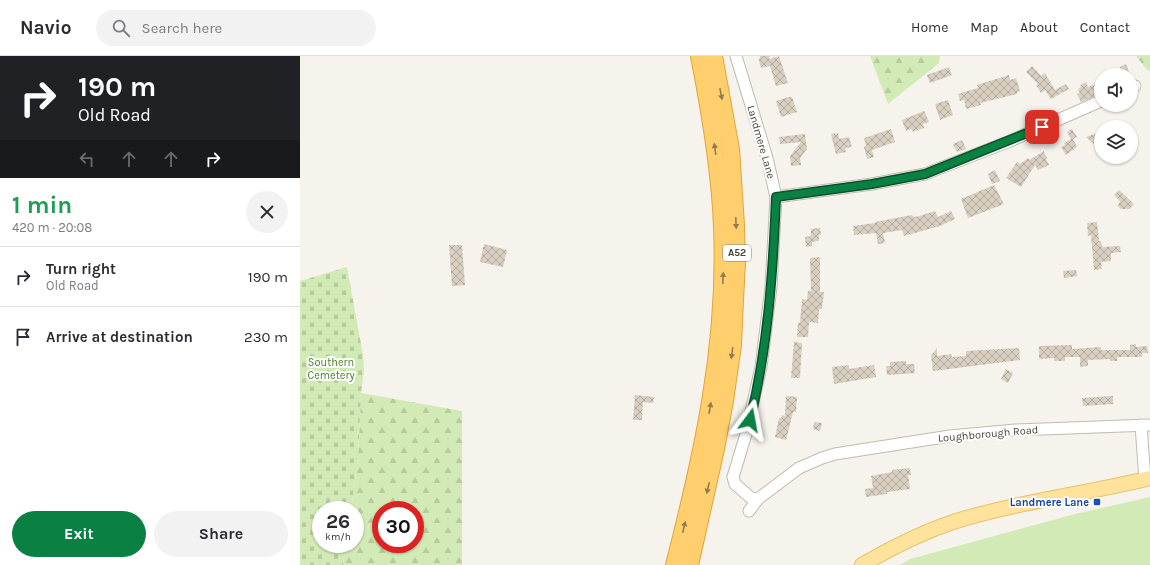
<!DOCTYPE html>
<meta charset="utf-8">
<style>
body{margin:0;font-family:Karla,sans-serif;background:#f2f2f3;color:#2b2b33;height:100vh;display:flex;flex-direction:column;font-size:15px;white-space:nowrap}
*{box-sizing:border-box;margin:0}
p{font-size:13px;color:#7c7c81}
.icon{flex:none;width:22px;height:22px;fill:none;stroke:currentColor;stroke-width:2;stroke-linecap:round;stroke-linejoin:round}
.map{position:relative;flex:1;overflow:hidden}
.sheet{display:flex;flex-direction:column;background:#fff;width:300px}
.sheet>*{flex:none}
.guide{background:#202124;color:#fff;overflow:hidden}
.controls{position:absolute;left:794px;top:12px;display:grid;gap:8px}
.controls a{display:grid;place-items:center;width:44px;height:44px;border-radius:50%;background:#fff;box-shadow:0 1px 3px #0004;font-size:20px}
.speed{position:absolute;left:12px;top:445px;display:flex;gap:8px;font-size:20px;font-weight:700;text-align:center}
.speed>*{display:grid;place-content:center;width:52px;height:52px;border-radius:50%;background:#fff;box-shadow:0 1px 3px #0004;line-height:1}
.speed small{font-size:10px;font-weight:400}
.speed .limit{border:6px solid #d22;background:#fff;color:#111}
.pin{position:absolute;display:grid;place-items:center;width:34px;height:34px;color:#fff;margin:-17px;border-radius:8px;box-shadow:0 2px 6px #0006}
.me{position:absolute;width:44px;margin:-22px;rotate:13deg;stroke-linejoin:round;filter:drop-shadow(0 0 3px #0008)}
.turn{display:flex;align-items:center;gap:14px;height:84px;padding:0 12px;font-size:18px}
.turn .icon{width:52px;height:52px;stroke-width:2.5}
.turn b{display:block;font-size:28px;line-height:34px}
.lanes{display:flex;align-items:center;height:38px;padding:0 12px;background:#0003;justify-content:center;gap:20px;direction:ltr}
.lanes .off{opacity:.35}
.round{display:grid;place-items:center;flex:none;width:42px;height:42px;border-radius:21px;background:#f2f2f3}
.headline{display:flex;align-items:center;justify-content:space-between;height:68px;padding:0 12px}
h1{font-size:24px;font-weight:700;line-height:30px;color:#1e9e55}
.primary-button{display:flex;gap:8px;margin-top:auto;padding:8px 12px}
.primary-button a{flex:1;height:46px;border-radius:24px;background:#0b8043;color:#fff;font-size:16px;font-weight:700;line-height:46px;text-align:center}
.primary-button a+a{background:#f2f2f3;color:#2b2b33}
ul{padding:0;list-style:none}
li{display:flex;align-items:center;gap:12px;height:60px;padding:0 12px;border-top:1px solid #e1e1e2}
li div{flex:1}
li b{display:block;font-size:15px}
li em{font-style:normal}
header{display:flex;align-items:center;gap:24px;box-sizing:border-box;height:56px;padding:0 20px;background:#fff;border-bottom:1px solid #e1e1e2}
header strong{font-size:19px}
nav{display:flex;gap:22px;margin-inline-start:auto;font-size:14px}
.search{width:280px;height:36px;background:#f2f2f3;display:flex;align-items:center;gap:10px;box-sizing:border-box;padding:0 14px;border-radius:22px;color:#7c7c81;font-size:15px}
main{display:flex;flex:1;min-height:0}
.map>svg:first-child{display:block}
</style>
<header>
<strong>Navio</strong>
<div class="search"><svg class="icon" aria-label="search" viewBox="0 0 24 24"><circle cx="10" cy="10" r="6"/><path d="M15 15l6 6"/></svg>Search here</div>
<nav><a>Home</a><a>Map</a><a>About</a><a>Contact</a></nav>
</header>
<main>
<section class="sheet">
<div class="guide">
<div class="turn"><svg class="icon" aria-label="right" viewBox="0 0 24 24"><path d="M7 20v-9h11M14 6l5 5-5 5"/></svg><div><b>190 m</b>Old Road</div></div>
<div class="lanes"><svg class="icon off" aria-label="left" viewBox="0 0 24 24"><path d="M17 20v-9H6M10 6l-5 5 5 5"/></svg><svg class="icon off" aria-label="ahead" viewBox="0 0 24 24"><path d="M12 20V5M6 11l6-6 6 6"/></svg><svg class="icon off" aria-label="ahead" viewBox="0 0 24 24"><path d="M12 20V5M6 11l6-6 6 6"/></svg><svg class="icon" aria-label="right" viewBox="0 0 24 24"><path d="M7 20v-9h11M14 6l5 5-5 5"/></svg></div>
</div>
<div class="headline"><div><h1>1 min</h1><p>420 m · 20:08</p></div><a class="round"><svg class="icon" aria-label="close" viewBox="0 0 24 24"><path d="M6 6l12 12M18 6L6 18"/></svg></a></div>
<ul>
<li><svg class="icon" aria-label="right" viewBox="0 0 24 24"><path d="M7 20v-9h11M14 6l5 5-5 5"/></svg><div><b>Turn right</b><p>Old Road</p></div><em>190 m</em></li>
<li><svg class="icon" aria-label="arrive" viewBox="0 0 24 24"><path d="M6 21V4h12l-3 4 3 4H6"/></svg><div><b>Arrive at destination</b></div><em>230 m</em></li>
</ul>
<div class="primary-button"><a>Exit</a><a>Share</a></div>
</section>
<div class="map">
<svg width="850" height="509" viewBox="0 0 850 509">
<defs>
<pattern id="forest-firs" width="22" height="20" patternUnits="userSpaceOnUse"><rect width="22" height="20" fill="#d2eab5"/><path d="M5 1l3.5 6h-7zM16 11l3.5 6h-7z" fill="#b6ca9c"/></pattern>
<pattern id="cemetery-stones" width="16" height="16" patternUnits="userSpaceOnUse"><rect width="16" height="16" fill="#d2eab5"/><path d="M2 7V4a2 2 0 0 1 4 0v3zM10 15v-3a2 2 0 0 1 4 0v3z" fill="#b6ca9c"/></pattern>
<pattern id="building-cross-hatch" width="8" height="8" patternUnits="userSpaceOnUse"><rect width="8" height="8" fill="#d8cfc1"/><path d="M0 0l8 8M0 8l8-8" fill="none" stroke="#b1aa9e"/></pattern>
</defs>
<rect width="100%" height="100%" fill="#f6f3ec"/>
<path fill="#d2eab5" d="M850,441V509H600L610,503L771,459Z"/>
<g fill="url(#forest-firs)" fill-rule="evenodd">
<path d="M570,0H640L639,7L588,48Z"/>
<path d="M836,0H850V15L847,14Z"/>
<path d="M61,337L162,355V509H43L46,488H55V454H51L58,403ZM81,454H115V488H81Z"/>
</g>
<path fill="url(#cemetery-stones)" d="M47,211L63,299L64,315L61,337L58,403L51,454H21V488H46L43,509H0V225Z"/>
<g fill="url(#building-cross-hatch)">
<path d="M460,0H470L469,3L479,0L488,27L476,30L470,10L461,12L459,5Z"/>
<path d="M826,8L829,16L823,18L820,11Z"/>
<path d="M732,10L741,20L745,17L755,34L766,28L769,33L751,43L745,34L741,37L736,29L738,28L726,16Z"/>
<path d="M649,11L652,19L630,27L627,19Z"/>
<path d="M709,19L710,24L716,22L720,35L717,36V38L680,47L681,49L666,53L664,44L660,45L658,38L678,32L677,29Z"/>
<path d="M786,26L788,31L795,28L799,36L795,38L796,40L781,46L777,38L780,37L778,33L781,31L780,29Z"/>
<path d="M489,41H492L497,56L481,61L476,45Z"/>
<path d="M648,44L653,59L640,64L635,48Z"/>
<path d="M624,55L629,66L623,68L624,72L613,76L611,73L606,75L602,64Z"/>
<path d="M591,73L595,86L572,94L574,101L567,103L564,91L566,90L564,82Z"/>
<path d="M772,73L777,81L773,83L777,91L766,99L761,91L765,89L764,87L771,83L767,76Z"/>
<path d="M801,76V95L786,81Z"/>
<path d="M538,77L539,83L549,81L552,91L545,92L546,96L536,98L531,78Z"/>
<path d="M505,78L507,93L500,102L501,109L491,110L490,100L501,86L480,88L479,81Z"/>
<path d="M662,84L666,93L657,96L653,88Z"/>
<path d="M744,95V96L747,102L746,103L749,109L738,114L735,109L721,131L706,122L717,106L720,108L728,102L729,104Z"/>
<path d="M695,114L700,125L692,128L688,118Z"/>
<path d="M694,129L704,148L668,162L661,143Z"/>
<path d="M819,134L834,148L830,153H821L818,150L820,145L814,139Z"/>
<path d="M635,155L638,161L651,155L655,163L640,170L604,180L602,174L583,177L585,187L578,188L576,177L554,179L553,170L575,167V166L612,159L614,161L619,160Z"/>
<path d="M797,166L799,185H801L802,191L820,190L821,196L811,197V205L801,206L802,213L794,214L791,179L788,180L787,167Z"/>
<path d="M520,172L521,179H519V185L512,186V190L506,191L505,181L511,180V173Z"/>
<path d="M184,188L207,194L203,211L180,206Z"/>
<path d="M149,189H162L165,229L152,230Z"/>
<path d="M520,201V236H524L522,253H519L518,267L509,266L508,281H497L498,267H500L502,243L507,244L508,235H511L510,202Z"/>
<path d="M776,214L777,220L764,222L763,215Z"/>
<path d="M494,286L502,287L500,322H491Z"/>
<path d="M836,288V291L847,290L848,297H842V301H817V305H810V303L788,304V310L780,311V301H765V305H754V302L739,303V290L772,289V293L801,291V294H830V289Z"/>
<path d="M637,292V300L651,298L652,301L666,300V295L719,292L720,304L633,315L631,299Z"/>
<path d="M606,305V308H614L615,317L587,319L586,310H590V306Z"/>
<path d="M549,309V313L574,309L576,321L534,328L532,311Z"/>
<path d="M706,313L713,317L708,327L701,323Z"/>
<path d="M335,339L354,341L353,347L343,346L342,364H333Z"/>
<path d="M486,340L497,341L496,356H493L486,384L475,381L479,362H481L482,359L485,360Z"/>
<path d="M813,340V348L783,350L782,342Z"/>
<path d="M514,366L522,367L520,375L513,373Z"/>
<path d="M610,412L611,419H608L610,433L587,436V438L566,441L565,433L573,432L571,420L592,416V414Z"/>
</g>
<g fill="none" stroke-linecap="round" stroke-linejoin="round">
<g stroke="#c2bbae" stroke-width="13">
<g id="minor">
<path d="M436,0L467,102L476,141L471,231L461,311L446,378L433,421L435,428L451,442L458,443L449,455"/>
<path d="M831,32L835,30"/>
<path d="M476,141L572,128L625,118L710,85L801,45"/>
<path d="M841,369L845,424"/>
<path d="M458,443L499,412L522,402L535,398L650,380L715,374L850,369"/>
</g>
</g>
<g stroke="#e6c16a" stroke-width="16">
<path id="major" d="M562,509C591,492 621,477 653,466C717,446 785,438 850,422"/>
</g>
<g stroke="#e0a43c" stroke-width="18">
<g id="highway">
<path d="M374,509C403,396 427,288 422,171C420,114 410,56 399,0"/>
<path d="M390,509L416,393L425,345L433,289L435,244L437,206L436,169L431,93L414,0"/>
</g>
</g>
<use href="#minor" stroke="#fff" stroke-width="11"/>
<use href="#major" stroke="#ffe39c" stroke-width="14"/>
<use href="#highway" stroke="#ffcf6e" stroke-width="16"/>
</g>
<defs><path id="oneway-solid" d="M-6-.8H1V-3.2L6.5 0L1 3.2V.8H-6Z"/></defs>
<g fill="#937c4e">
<use href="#oneway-solid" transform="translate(421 38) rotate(79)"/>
<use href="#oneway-solid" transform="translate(415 93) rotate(-98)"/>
<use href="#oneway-solid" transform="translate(436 167) rotate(88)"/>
<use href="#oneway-solid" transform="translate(423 222) rotate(-88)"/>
<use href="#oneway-solid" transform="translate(432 297) rotate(98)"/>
<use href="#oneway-solid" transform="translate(410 352) rotate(-80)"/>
<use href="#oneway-solid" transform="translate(408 432) rotate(103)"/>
<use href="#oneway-solid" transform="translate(384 471) rotate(-77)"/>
</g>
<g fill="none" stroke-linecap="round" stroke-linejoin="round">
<g stroke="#07532c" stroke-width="10">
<path id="route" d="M450,364C468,291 473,216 476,141L572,128L625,118L742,71"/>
</g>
<use href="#route" stroke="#0b8043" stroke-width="7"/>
</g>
<rect fill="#1a4fb4" stroke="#fff" stroke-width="1.5" x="793" y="442" width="8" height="8" rx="2"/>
<g text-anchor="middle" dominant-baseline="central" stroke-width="4" stroke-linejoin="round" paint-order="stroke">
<rect fill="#fff" stroke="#817c74" stroke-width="1" x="423" y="189" width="28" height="16" rx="3"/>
<g font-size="10" font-weight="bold" fill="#4b4439">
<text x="437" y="197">A52</text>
</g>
<g font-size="11" fill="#4b4439" stroke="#fff">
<text transform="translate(461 86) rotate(74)">Landmere Lane</text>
<text transform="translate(688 378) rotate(-5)">Loughborough Road</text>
</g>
<g font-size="11" fill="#4a7f2a" stroke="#fff">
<text x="31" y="306">Southern<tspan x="31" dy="13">Cemetery</tspan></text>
</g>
<g font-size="11" font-weight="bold" fill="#164399" stroke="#fff" text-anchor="end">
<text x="789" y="446">Landmere Lane</text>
</g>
</g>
</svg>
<div class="controls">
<a><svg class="icon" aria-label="sound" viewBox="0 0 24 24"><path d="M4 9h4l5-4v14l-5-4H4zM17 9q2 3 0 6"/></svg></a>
<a><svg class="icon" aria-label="layers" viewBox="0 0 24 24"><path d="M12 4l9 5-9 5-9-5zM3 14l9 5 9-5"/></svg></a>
</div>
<div class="speed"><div>26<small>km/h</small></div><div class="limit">30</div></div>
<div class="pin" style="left:742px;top:71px;background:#d93025"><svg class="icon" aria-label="arrive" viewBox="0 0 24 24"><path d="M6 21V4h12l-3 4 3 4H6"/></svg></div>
<svg class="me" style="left:450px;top:364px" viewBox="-20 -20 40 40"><path d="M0-17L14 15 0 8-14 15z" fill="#0b8043" stroke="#fff" stroke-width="4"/></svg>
</div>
</main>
